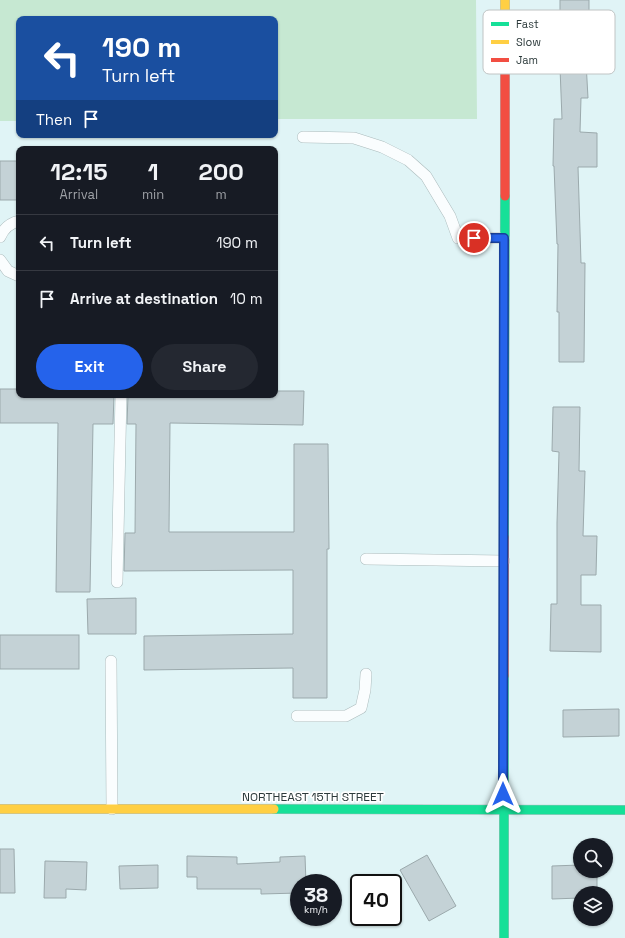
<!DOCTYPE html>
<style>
body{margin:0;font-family:"Space Grotesk",sans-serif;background:#242831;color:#f1f3f6;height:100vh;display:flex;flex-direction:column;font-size:15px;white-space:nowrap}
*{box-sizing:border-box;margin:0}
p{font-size:13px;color:#9ea1a6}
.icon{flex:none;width:22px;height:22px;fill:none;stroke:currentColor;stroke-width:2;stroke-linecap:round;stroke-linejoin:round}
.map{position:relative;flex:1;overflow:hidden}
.drawer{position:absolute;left:16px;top:146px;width:262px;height:252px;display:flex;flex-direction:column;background:#171b24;border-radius:8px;box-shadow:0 1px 3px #0004}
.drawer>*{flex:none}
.banner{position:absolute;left:16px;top:16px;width:262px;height:122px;border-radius:8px;box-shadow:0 1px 3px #0004;background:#1a4fa0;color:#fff;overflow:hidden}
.controls{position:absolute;left:573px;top:838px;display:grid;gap:8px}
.controls a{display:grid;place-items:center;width:40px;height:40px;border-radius:50%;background:#171b24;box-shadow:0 1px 3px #0004;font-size:20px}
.speed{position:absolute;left:290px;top:874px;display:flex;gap:8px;font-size:20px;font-weight:700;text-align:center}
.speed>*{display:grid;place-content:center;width:52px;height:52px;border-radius:50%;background:#171b24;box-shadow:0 1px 3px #0004;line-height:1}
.speed small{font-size:10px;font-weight:400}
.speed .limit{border:2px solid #111;border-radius:6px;background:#fff;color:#111}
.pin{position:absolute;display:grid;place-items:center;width:34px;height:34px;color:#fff;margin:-17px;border:2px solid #fff;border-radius:50%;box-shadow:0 1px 4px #0007}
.me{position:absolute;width:44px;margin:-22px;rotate:0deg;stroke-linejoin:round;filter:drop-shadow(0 0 3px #0008)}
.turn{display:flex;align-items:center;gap:14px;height:84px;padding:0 20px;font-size:18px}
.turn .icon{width:52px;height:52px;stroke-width:2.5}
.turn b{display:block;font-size:28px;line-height:34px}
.then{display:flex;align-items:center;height:38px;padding:0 20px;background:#0003;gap:8px;font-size:15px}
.eta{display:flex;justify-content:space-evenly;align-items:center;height:68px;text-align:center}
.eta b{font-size:24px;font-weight:800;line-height:28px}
.cta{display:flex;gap:8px;margin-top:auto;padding:8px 20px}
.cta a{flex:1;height:46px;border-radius:24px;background:#2563eb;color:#fff;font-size:16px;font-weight:800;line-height:46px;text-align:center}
.cta a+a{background:#242831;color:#f1f3f6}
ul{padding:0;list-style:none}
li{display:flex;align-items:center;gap:12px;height:56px;padding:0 20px;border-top:1px solid #363941}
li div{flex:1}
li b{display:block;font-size:15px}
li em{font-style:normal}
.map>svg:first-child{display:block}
</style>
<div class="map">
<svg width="625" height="938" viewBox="0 0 625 938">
<rect width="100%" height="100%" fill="#e0f4f6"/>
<path fill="#c6e8d2" d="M0,0H476L477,119H275V19H19V121H0Z"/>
<g fill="#c4d2d6" stroke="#9ba9ac">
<path d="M560,0H589V26H584L588,98H581L580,132L597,133V167H578L581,263H585L584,362H559V312H557L558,244H557L554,166H553L554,119H562L559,42H560Z"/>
<rect x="0" y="161" width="19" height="39"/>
<path d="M0,389H19V395H114L113,424H93L90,592H56L58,423H0Z"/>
<path d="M275,391H304L303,425L170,423L169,532H294V444H328L329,549H327V698H293V668L144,670V636L293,634V570L124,571L125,533H135L136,424H127L128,395H275Z"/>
<path d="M553,407H580L579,471H585L583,536H597L596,575H581V605H601V652L550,651L551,604H557V523L559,452L552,451Z"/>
<path d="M136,598V634H88L87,599Z"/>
<rect x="0" y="635" width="79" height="34"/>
<path d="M619,709V736L563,737V710Z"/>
<path d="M0,849H14L15,893H0Z"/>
<path d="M427,855L456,906L429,921L400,870Z"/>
<path d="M187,856L237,857V864L280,862V857L305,856L306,883H299V893L261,894V889H197V877H187Z"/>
<path d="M45,861L87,862L86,890L66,889V898H44Z"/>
<path d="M158,865V888L120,889L119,866Z"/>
<path d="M580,865V871H597V893H580V898L552,899V866Z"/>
</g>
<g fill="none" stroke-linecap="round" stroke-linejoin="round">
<g stroke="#abbbbc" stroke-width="12">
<g id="lane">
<path d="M303,137L354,138L382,147L408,160L426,176L450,216L458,238H504"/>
<path d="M0,237C4,228 10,223 19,221"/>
<path d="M0,260L8,271L19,276"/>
<path d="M366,559L504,561"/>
<path d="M117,582L121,395"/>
<path d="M111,661L112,809"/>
<path d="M297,716H346L361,708L365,690L366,674"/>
</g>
</g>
<g stroke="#abbbbc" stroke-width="10">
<g id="fast">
<path d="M504,537L505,196"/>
<path d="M274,809L625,810"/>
<path d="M504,938V676"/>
</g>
</g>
<g stroke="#abbbbc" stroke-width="10">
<g id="slow">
<path d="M505,69V0"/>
<path d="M0,809H274"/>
</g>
</g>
<g stroke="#abbbbc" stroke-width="10">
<g id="jam">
<path d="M505,196V69"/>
<path d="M504,676V537"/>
</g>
</g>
<use href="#lane" stroke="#fafdfe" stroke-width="11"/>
<use href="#fast" stroke="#16e098" stroke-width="9"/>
<use href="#slow" stroke="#ffcf43" stroke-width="9"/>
<use href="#jam" stroke="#f24e42" stroke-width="9"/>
</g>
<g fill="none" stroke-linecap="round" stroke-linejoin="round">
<g stroke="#184099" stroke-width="10">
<path id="route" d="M474,238H504L503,794"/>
</g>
<use href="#route" stroke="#2563eb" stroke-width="7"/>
</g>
<g text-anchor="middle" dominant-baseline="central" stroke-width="3.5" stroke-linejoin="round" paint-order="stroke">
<g font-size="12" fill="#2c3a3b" stroke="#fff">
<text x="313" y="797">NORTHEAST 15TH STREET</text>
</g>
</g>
<rect x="483" y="10" width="132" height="64" rx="6" fill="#fff" stroke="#c0c4c4" stroke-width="1"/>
<rect x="491" y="22" width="18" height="4" fill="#16e098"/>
<rect x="491" y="40" width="18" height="4" fill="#ffcf43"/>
<rect x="491" y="58" width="18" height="4" fill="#f24e42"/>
<g font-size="11" fill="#2c3a3b">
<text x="516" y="28">Fast</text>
<text x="516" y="46">Slow</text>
<text x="516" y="64">Jam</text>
</g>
</svg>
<div class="controls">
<a><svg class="icon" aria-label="search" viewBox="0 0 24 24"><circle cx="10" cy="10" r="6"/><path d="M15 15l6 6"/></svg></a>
<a><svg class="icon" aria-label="layers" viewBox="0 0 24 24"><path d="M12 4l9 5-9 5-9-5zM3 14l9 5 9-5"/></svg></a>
</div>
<div class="speed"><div>38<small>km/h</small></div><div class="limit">40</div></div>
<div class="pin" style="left:474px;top:238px;background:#d93025"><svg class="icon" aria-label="arrive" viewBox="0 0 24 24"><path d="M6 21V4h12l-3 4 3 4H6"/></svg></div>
<svg class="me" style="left:503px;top:794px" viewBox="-20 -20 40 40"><path d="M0-17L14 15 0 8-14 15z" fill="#2563eb" stroke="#fff" stroke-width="4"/></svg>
<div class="banner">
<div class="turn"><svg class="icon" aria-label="left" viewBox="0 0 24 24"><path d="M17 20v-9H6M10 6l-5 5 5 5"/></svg><div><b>190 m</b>Turn left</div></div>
<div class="then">Then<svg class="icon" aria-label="arrive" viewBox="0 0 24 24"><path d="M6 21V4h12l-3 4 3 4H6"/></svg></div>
</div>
<section class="drawer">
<div class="eta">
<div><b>12:15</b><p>Arrival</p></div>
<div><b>1</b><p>min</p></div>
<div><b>200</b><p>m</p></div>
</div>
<ul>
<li><svg class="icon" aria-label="left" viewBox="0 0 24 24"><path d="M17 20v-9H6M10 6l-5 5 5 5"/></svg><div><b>Turn left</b></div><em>190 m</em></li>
<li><svg class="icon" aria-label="arrive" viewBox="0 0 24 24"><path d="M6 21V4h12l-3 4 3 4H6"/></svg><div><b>Arrive at destination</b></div><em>10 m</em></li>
</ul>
<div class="cta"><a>Exit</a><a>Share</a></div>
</section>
</div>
